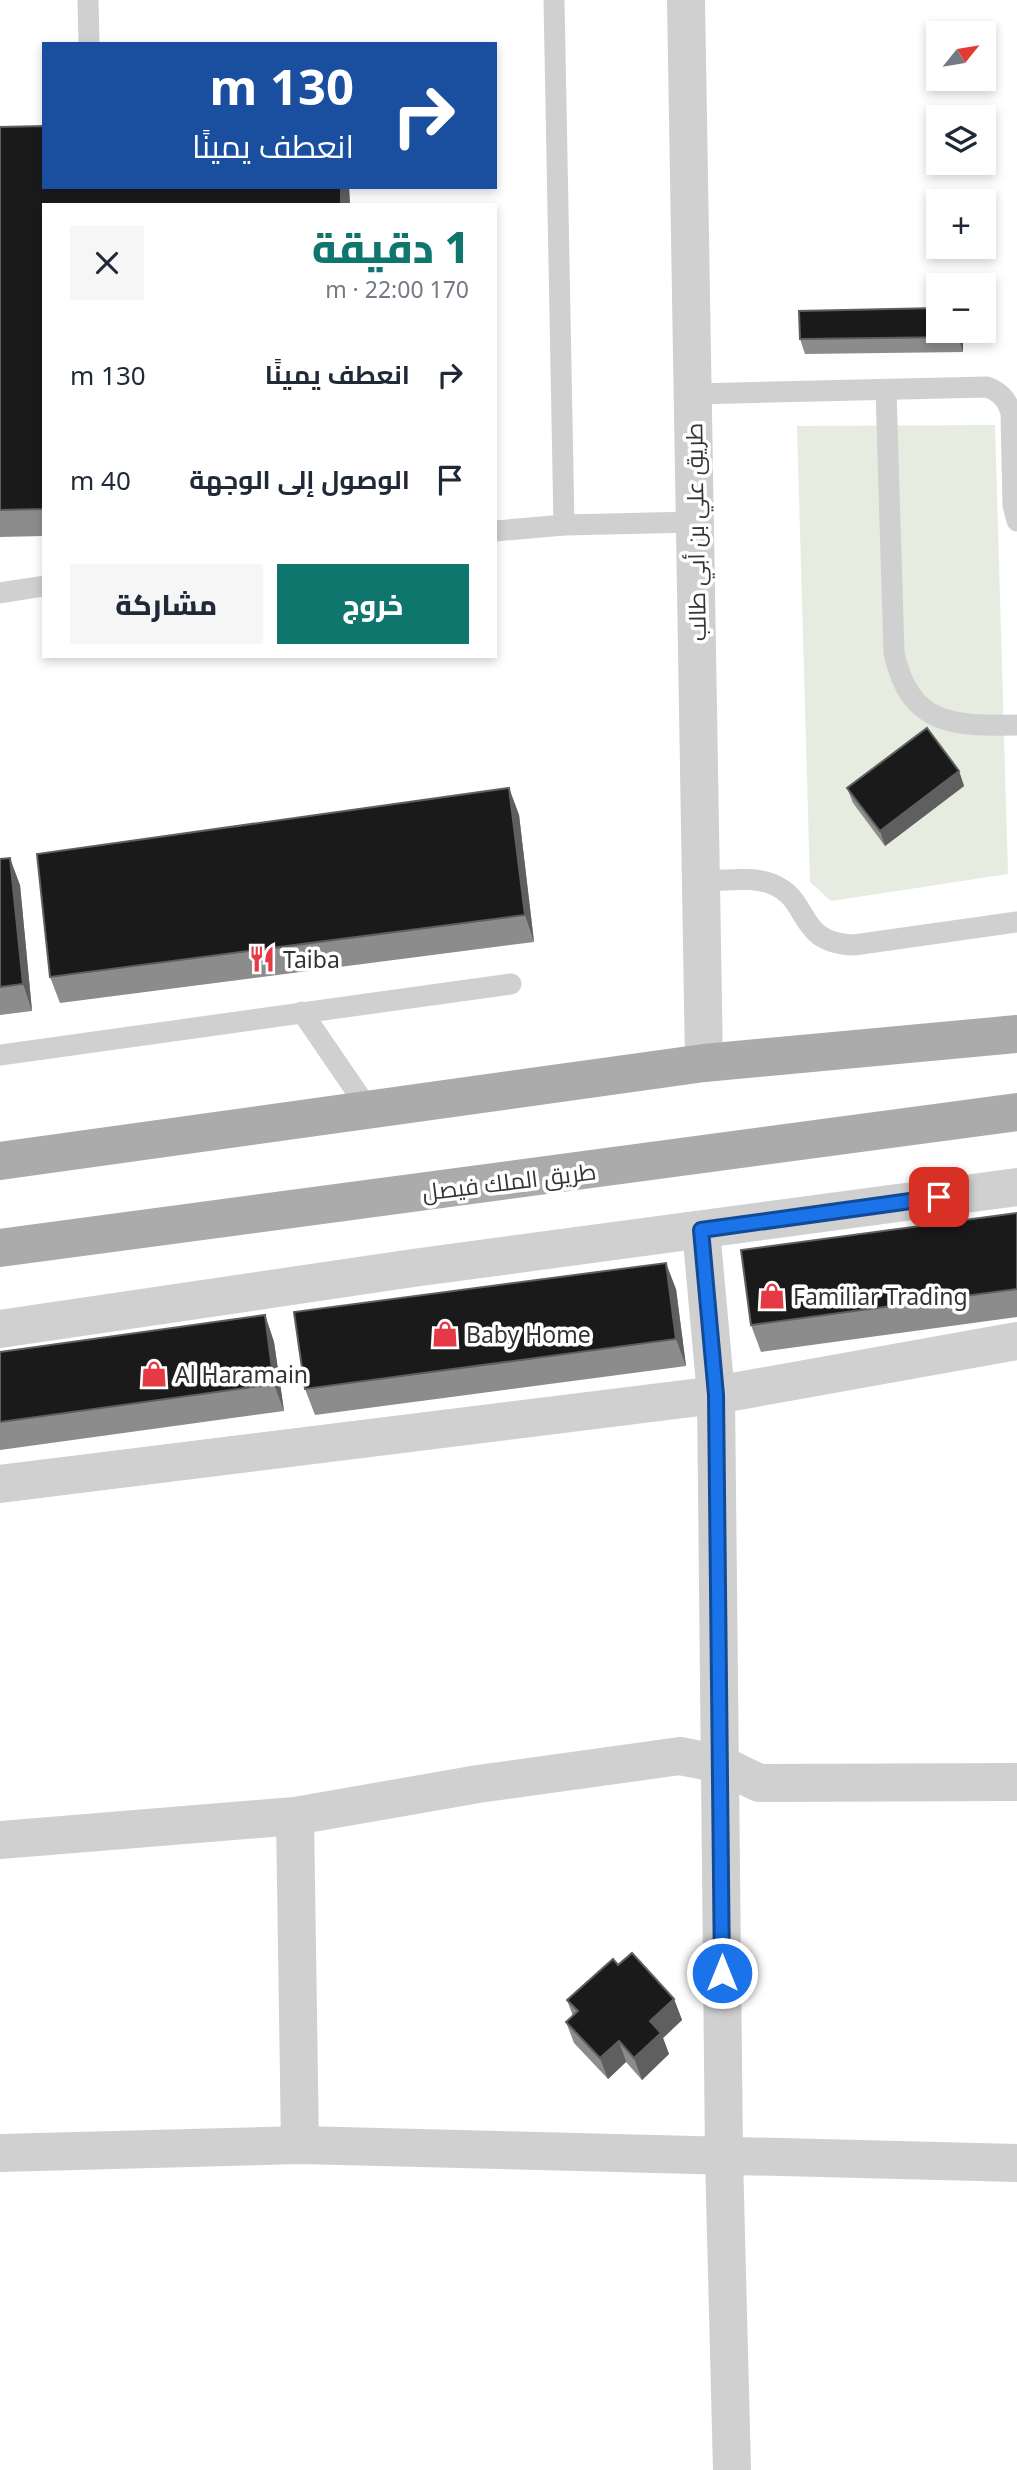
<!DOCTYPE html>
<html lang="ar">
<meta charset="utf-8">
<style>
body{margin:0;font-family:"Noto Sans",Cairo,sans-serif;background:#f6f6f7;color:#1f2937;direction:rtl;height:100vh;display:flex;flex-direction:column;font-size:26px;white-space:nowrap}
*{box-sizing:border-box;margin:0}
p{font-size:23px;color:#747a83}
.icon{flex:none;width:38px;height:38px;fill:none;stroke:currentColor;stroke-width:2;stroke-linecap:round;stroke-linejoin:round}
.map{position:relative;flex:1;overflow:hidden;direction:ltr}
.side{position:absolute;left:42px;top:203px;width:455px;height:455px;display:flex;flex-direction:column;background:#fff;border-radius:0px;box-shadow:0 4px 10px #0003;direction:rtl}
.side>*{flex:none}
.banner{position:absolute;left:42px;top:42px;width:455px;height:147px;border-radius:0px;box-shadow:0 4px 10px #0003;direction:rtl;background:#1a4fa0;color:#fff;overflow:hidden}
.needle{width:46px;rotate:60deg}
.tools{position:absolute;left:926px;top:21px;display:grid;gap:14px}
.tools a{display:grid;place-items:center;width:70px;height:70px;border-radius:0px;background:#fff;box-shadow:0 4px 10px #0003;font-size:35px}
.pin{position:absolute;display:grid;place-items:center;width:60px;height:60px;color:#fff;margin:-30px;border-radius:14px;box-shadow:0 4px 10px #0006}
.me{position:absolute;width:77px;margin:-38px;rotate:0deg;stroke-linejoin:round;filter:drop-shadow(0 0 5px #0008)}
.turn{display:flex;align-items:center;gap:24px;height:147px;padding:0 28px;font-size:32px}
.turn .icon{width:91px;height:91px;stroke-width:2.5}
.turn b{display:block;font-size:49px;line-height:60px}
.round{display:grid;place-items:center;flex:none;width:74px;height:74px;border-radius:0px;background:#f6f6f7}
.head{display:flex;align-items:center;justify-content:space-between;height:119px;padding:0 28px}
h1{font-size:42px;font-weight:800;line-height:52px;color:#0f766e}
.cta{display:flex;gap:14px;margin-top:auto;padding:14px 28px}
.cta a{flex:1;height:80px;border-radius:0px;background:#0f766e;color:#fff;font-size:28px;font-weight:800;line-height:80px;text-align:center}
.cta a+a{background:#f6f6f7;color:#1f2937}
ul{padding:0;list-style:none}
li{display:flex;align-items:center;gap:21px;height:105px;padding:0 28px}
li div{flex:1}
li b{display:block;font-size:26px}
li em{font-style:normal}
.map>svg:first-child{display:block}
</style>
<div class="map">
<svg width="1017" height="2470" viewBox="0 0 1017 2470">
<rect width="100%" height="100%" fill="#fff"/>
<path fill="#e6ecdf" d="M995,425L1008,874L831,901L810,882L797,426Z"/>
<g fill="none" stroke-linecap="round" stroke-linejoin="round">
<g stroke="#d0d0d0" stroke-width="21">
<path d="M88,0L89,44"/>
<path d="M554,0L564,525"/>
<path d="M886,390L894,653C910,726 953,726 1017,725"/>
<path d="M693,394L987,387C1000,392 1007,399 1011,413L1013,505L1017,521"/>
<path d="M495,531L564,525L695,522"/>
<path d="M0,593L44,586"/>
<path d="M701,881C723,881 752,876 772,884C812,900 795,943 854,945L1017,922"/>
<path d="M302,1012L369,1110"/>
<path d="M0,1055L511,984"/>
</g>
<g stroke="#d0d0d0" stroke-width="38">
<path d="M686,0L704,1063"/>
<path d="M701,1230L716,1395L724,2156L732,2470"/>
<path d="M0,1329L413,1268L1017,1187"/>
<path d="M0,1484L716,1395L1017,1341"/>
<path d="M295,1816L300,2145"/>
<path d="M0,1840L295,1816L478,1784L680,1756L720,1764L759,1783L1017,1782"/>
<path d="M0,2153L300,2145L1017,2163"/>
</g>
<g stroke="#ababab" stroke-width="38">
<path d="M0,1161L704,1063L1017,1034"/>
<path d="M0,1248L1017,1112"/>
</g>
</g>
<g fill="#8c8c8c">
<path d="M0,127L44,187H349L350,205H44V536L0,537Z"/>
<path d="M938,331H963V352L805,354L800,339Z"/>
<path d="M959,771L964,786L885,846L853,803L847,788Z"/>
<path d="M509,788L519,815L534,942L60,1003L50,977Z"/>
<path d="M0,859L20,885L32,1011L0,1015Z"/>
<path d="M1017,1213V1317L761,1352L751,1325Z"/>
<path d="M676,1289L686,1366L315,1415L305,1389Z"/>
<path d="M265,1315L274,1342L284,1411L0,1450V1352Z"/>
<path d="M618,1965L674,1999L682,2020L663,2038L669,2054L642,2080L626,2062L608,2079L574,2043L566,2022L573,2016L567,2000Z"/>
</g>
<g fill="#5f5f5f">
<path d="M341,187H349L350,205H341Z"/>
<path d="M958,331H963V352L958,337Z"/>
<path d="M959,771L964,786L885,846L880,831Z"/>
<path d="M509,788L519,815L534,942L525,915Z"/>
<path d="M10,858L20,885L32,1011L23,984Z"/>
<path d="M666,1263L676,1289L686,1366L676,1339Z"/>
<path d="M265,1315L274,1342L284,1411L274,1384Z"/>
<path d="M674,1999L682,2020L663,2038L669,2054L642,2080L634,2058L650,2021Z"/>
<path d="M619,2041L626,2062L608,2079L600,2058Z"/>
</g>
<g fill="#1a1a1a" stroke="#5f5f5f" stroke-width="2">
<path d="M44,126V187H341V205H44V509L0,510V127Z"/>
<path d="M938,308V331H958V337L800,339L799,311Z"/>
<path d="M927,728L959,771L880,831L847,788Z"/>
<path d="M509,788L525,915L50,977L37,854Z"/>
<path d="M10,858L23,984L0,987V859Z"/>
<path d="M1017,1213V1289L751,1325L741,1250Z"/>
<path d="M666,1263L676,1339L305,1389L294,1312Z"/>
<path d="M265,1315L274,1384L0,1422V1352Z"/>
<path d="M632,1953L674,1999L650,2021L661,2033L634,2058L619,2041L600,2058L566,2022L578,2011L567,2000L613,1959L618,1965Z"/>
</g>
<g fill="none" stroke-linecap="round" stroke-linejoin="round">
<g stroke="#114b97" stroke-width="18">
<path id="route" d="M722,1973L716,1395L701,1230L939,1197"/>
</g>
<use href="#route" stroke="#1a73e8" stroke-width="12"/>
</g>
<defs>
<g id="restaurant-bare" transform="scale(2.1)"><path d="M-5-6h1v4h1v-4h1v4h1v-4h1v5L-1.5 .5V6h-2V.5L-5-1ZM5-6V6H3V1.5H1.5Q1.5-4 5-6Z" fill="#e63946" stroke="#fff" stroke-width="2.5" paint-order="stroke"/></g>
<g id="shop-bare" transform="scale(2.1)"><path d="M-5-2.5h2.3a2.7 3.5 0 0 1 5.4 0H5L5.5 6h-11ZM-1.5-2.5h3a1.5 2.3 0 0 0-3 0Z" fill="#e63946" stroke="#fff" stroke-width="2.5" paint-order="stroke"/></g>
</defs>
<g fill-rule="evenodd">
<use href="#restaurant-bare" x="262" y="959"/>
<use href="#shop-bare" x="772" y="1296"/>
<use href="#shop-bare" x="445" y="1334"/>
<use href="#shop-bare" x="154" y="1374"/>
</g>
<g text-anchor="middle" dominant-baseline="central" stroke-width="7" stroke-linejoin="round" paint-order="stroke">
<g font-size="23" fill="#333" stroke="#fff">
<text transform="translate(695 532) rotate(-91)">طريق علي بن أبي طالب</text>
<text transform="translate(509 1181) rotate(-7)">طريق الملك فيصل</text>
</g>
<g font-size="23" fill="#333" stroke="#fff" text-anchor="start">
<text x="283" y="959">Taiba</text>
<text x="793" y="1296">Familiar Trading</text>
<text x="466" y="1334">Baby Home</text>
<text x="175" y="1374">Al Haramain</text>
</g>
</g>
</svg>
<div class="tools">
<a><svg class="needle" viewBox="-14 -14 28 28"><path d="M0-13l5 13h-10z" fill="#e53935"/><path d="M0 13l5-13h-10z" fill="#747a83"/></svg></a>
<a><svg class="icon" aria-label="layers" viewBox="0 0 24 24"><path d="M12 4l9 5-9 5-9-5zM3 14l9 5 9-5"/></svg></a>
<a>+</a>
<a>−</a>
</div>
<div class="pin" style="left:939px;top:1197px;background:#d93025"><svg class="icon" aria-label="arrive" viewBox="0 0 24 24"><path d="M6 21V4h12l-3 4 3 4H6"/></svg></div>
<svg class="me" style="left:722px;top:1973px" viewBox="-20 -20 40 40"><circle r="17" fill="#1a73e8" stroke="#fff" stroke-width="3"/><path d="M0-11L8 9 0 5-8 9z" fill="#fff"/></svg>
<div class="banner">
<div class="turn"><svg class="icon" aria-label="right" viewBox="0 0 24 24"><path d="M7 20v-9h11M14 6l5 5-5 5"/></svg><div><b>130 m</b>انعطف يمينًا</div></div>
</div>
<section class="side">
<div class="head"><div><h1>1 دقيقة</h1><p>170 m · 22:00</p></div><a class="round"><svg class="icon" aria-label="close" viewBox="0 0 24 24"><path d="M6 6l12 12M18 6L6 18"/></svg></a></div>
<ul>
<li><svg class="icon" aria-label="right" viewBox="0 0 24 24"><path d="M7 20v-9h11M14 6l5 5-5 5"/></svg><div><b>انعطف يمينًا</b></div><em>130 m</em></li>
<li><svg class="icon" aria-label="arrive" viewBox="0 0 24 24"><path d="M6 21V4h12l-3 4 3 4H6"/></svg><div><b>الوصول إلى الوجهة</b></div><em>40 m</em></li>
</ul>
<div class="cta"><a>خروج</a><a>مشاركة</a></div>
</section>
</div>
